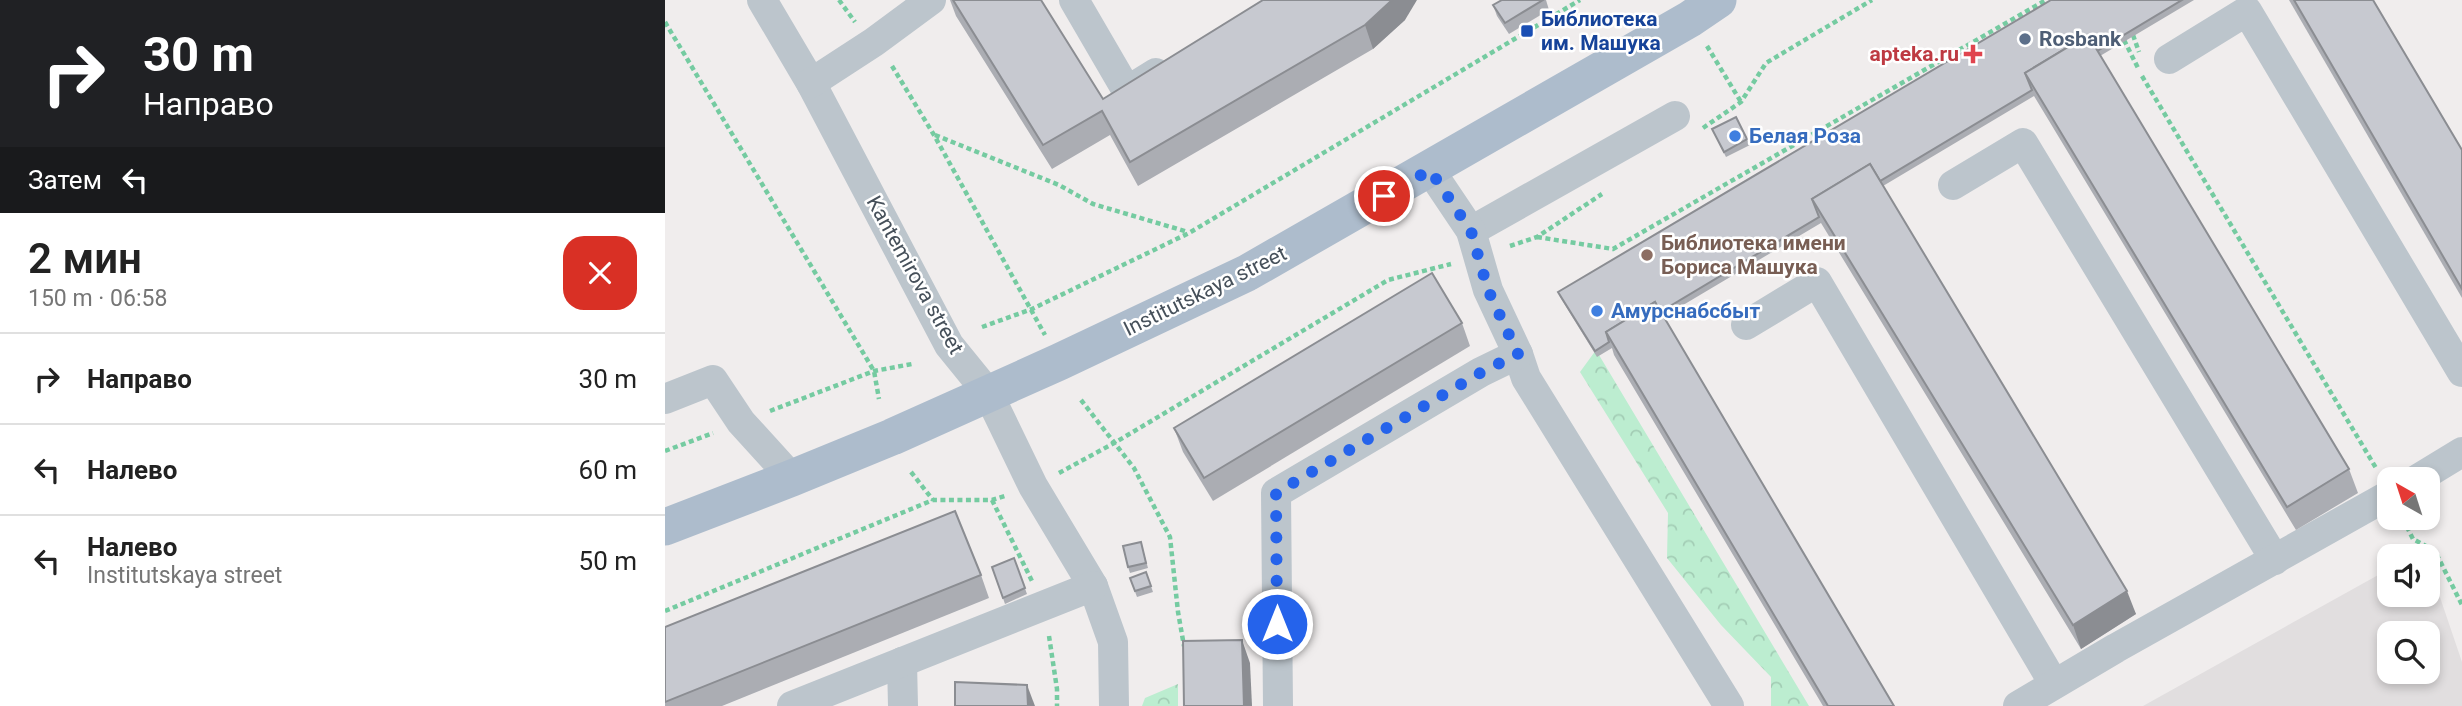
<!DOCTYPE html>
<html lang="ru">
<meta charset="utf-8">
<style>
body{margin:0;font-family:Roboto,sans-serif;background:#f2f2f2;color:#222;height:100vh;display:flex;flex-direction:column;font-size:26px;white-space:nowrap}
*{box-sizing:border-box;margin:0}
p{font-size:23px;color:#767676}
.icon{flex:none;width:38px;height:38px;fill:none;stroke:currentColor;stroke-width:2;stroke-linecap:round;stroke-linejoin:round}
.map{position:relative;flex:1;overflow:hidden}
.side{display:flex;flex-direction:column;background:#fff;width:665px}
.side>*{flex:none}
.top-card{background:#202124;color:#fff;overflow:hidden}
.needle{width:46px;rotate:321deg}
.buttons{position:absolute;left:1712px;top:467px;display:grid;gap:14px}
.buttons a{display:grid;place-items:center;width:63px;height:63px;border-radius:14px;background:#fff;box-shadow:0 4px 10px #0003;font-size:35px}
.pin{position:absolute;display:grid;place-items:center;width:60px;height:60px;color:#fff;margin:-30px;border:4px solid #fff;border-radius:50%;box-shadow:0 2px 7px #0007}
.me{position:absolute;width:77px;margin:-38px;rotate:0deg;stroke-linejoin:round;filter:drop-shadow(0 0 5px #0008)}
.turn{display:flex;align-items:center;gap:24px;height:147px;padding:0 28px;font-size:32px}
.turn .icon{width:91px;height:91px;stroke-width:2.5}
.turn b{display:block;font-size:49px;line-height:60px}
.then{display:flex;align-items:center;height:66px;padding:0 28px;background:#0003;gap:14px;font-size:26px}
.round{display:grid;place-items:center;flex:none;width:74px;height:74px;border-radius:21px;background:#f2f2f2}
.overview{display:flex;align-items:center;justify-content:space-between;height:119px;padding:0 28px}
h1{font-size:42px;font-weight:600;line-height:52px}
ul{padding:0;list-style:none}
li{display:flex;align-items:center;gap:21px;height:91px;padding:0 28px;border-top:2px solid #e0e0e0}
li div{flex:1}
li b{display:block;font-size:26px}
li em{font-style:normal}
main{display:flex;flex:1;min-height:0}
.map>svg:first-child{display:block}
</style>
<main>
<section class="side">
<div class="top-card">
<div class="turn"><svg class="icon" aria-label="right" viewBox="0 0 24 24"><path d="M7 20v-9h11M14 6l5 5-5 5"/></svg><div><b>30 m</b>Направо</div></div>
<div class="then">Затем<svg class="icon" aria-label="left" viewBox="0 0 24 24"><path d="M17 20v-9H6M10 6l-5 5 5 5"/></svg></div>
</div>
<div class="overview"><div><h1>2 мин</h1><p>150 m · 06:58</p></div><a class="round" style="background:#d93025;color:#fff"><svg class="icon" aria-label="close" viewBox="0 0 24 24"><path d="M6 6l12 12M18 6L6 18"/></svg></a></div>
<ul>
<li><svg class="icon" aria-label="right" viewBox="0 0 24 24"><path d="M7 20v-9h11M14 6l5 5-5 5"/></svg><div><b>Направо</b></div><em>30 m</em></li>
<li><svg class="icon" aria-label="left" viewBox="0 0 24 24"><path d="M17 20v-9H6M10 6l-5 5 5 5"/></svg><div><b>Налево</b></div><em>60 m</em></li>
<li><svg class="icon" aria-label="left" viewBox="0 0 24 24"><path d="M17 20v-9H6M10 6l-5 5 5 5"/></svg><div><b>Налево</b><p>Institutskaya street</p></div><em>50 m</em></li>
</ul>
</section>
<div class="map">
<svg width="1797" height="706" viewBox="0 0 1797 706">
<defs>
<pattern id="forest-crowns" width="20" height="18" patternUnits="userSpaceOnUse" patternTransform="scale(1.75)"><rect width="20" height="18" fill="#bcedd0"/><path d="M2 6a3 3 0 1 1 6 0M12 15a3 3 0 1 1 6 0" fill="none" stroke="#a3cdb5"/></pattern>
</defs>
<rect width="100%" height="100%" fill="#f0eded"/>
<path fill="#e1dedf" fill-rule="evenodd" d="M1762,559L1797,662V706H1478L1724,569V595H1762ZM1724,634H1762V672H1724Z"/>
<g fill="url(#forest-crowns)">
<path d="M931,350L1144,706H1106V677L1056,625L1002,558L1003,513L915,372Z"/>
<path d="M513,684V706H477L480,698Z"/>
</g>
<g fill="none" stroke-linecap="round" stroke-linejoin="round">
<g stroke="#75cba1" stroke-width="4.5" stroke-dasharray="5 3.5" stroke-linecap="butt">
<path d="M174,0L190,22"/>
<path d="M0,22L209,371L214,399"/>
<path d="M1468,35L1474,52"/>
<path d="M1459,40L1474,70"/>
<path d="M1042,46L1076,102"/>
<path d="M227,66L269,135L380,335"/>
<path d="M1477,76L1711,468"/>
<path d="M1038,128L1076,102L1101,63L1207,0"/>
<path d="M270,135L394,185L428,204L523,232"/>
<path d="M872,237L948,249L1381,0"/>
<path d="M845,246L872,237L937,194"/>
<path d="M317,327L367,309L524,233L915,0"/>
<path d="M416,400L469,468L505,537L513,612L519,646"/>
<path d="M105,411L209,371L247,364"/>
<path d="M0,451L48,433"/>
<path d="M246,472L268,500"/>
<path d="M394,473L451,442L723,280L786,264"/>
<path d="M327,500L367,581"/>
<path d="M1738,519L1748,539L1770,551L1797,605"/>
<path d="M0,611L268,500H327L340,496"/>
<path d="M384,636L392,689V706"/>
</g>
<g stroke="#bcc5cc" stroke-width="30">
<path d="M97,0L146,83L284,345L323,393L368,486L428,586L448,642L449,706"/>
<path d="M409,0L462,91L491,73"/>
<path d="M1504,59L1582,11L1797,372"/>
<path d="M146,83L209,42L266,0"/>
<path d="M1288,185L1358,143L1610,560"/>
<path d="M806,231L1010,116"/>
<path d="M1081,325L1152,282L1389,684"/>
<path d="M853,354L861,378L1064,706"/>
<path d="M0,399L48,380L76,422L127,478"/>
<path d="M1751,480L1797,452"/>
<path d="M237,662L238,706"/>
<path d="M127,706L428,586"/>
<path d="M613,706L611,493L816,372L853,354L823,290L806,231L765,170"/>
<path d="M1353,706L1451,648L1724,495"/>
</g>
<path stroke="#adbccc" stroke-width="37" d="M0,527L127,478L227,437L394,362L582,273L1025,19L1053,0"/>
</g>
<g fill="#abadb3">
<path d="M285,0H376L438,99L598,0L740,20L708,49L473,186L445,135L387,169L291,16Z"/>
<path d="M837,0H881L884,10L844,34L832,16L828,5Z"/>
<path d="M1386,0H1529L1435,56L1684,469L1693,493L1631,530L1369,96L1218,186L1471,614L1416,649L1156,223L998,317L1229,706H1158L949,355L947,348L932,357L895,297L893,292Z"/>
<path d="M1624,0H1708L1797,150V298Z"/>
<path d="M1047,129L1082,139L1085,145L1061,157Z"/>
<path d="M797,323L805,346L548,501L518,452L509,428Z"/>
<path d="M476,542L483,568L465,573L463,567Z"/>
<path d="M349,558L362,594L340,604L327,567Z"/>
<path d="M481,572L488,592L472,597L465,578Z"/>
<path d="M316,575L324,598L57,706H0V627Z"/>
</g>
<g fill="#8b8d92">
<path d="M727,0H752L740,20L708,49L700,25Z"/>
<path d="M1462,591L1471,614L1416,649L1408,625Z"/>
<path d="M577,640L585,663L587,706H579Z"/>
<path d="M362,685L370,706H363Z"/>
</g>
<g fill="#c7c9d0" stroke="#8b8d92" stroke-width="2">
<path d="M288,0H376L438,99L598,0H727L700,25L465,162L437,111L378,145Z"/>
<path d="M837,0H878L840,23L828,5Z"/>
<path d="M1386,0H1517L1432,51L1423,35L1360,73L1367,90L1215,181L1205,164L1147,199L1154,217L995,312L990,302L941,332L944,342L930,351L893,292Z"/>
<path d="M1629,0H1708L1797,150V289Z"/>
<path d="M1423,35L1684,469L1622,507L1360,73Z"/>
<path d="M1071,117L1082,139L1059,152L1047,129Z"/>
<path d="M1205,164L1462,591L1408,625L1147,199Z"/>
<path d="M767,273L797,323L539,478L509,428Z"/>
<path d="M990,302L1229,706H1163L941,332Z"/>
<path d="M290,511L316,575L0,702V627Z"/>
<path d="M476,542L481,563L463,567L458,546Z"/>
<path d="M349,558L360,588L338,598L327,567Z"/>
<path d="M481,572L486,586L470,591L465,578Z"/>
<path d="M577,640L579,706H519L518,641Z"/>
<path d="M290,682L362,685L363,706H290Z"/>
</g>
<g fill="none" stroke-linecap="round" stroke-linejoin="round">
<path stroke="#2563eb" stroke-width="12" stroke-dasharray="0 21.6" d="M612,624L611,493L817,372L853,354L823,290L806,231L765,170L719,196"/>
</g>
<rect fill="#1a4fb4" stroke="#fff" stroke-width="2.5" x="855" y="24" width="14" height="14" rx="3.5"/>
<circle fill="#5c6f8a" stroke="#fff" stroke-width="2.5" cx="1360" cy="39" r="7"/>
<path fill="#e0444e" stroke="#fff" stroke-width="2.5" d="M1304.5 43.5h7v7h7v7h-7v7h-7v-7h-7v-7h7z"/>
<g fill="#3f7fe0" stroke="#fff" stroke-width="2.5">
<circle cx="1070" cy="136" r="7"/>
<circle cx="932" cy="311" r="7"/>
</g>
<circle fill="#8d6e63" stroke="#fff" stroke-width="2.5" cx="982" cy="255" r="7"/>
<g text-anchor="middle" dominant-baseline="central" stroke-width="5" stroke-linejoin="round" paint-order="stroke">
<g font-size="21" font-weight="bold" fill="#164399" stroke="#fff" text-anchor="start">
<text x="876" y="19">Библиотека<tspan x="876" dy="24">им. Машука</tspan></text>
</g>
<g font-size="21" font-weight="bold" fill="#4e5e75" stroke="#fff" text-anchor="start">
<text x="1374" y="39">Rosbank</text>
</g>
<g font-size="21" font-weight="bold" fill="#be3a42" stroke="#fff" text-anchor="end">
<text x="1294" y="54">apteka.ru</text>
</g>
<g font-size="21" font-weight="bold" fill="#366cbe" stroke="#fff" text-anchor="start">
<text x="1084" y="136">Белая Роза</text>
<text x="946" y="311">Амурснабсбыт</text>
</g>
<g font-size="21" font-weight="bold" fill="#785e54" stroke="#fff" text-anchor="start">
<text x="996" y="243">Библиотека имени<tspan x="996" dy="24">Бориса Машука</tspan></text>
</g>
<g font-size="21" fill="#46505a" stroke="#fff">
<text transform="translate(250 275) rotate(61)">Kantemirova street</text>
<text transform="translate(540 291) rotate(-26)">Institutskaya street</text>
</g>
</g>
</svg>
<div class="buttons">
<a><svg class="needle" viewBox="-14 -14 28 28"><path d="M0-13l5 13h-10z" fill="#e53935"/><path d="M0 13l5-13h-10z" fill="#767676"/></svg></a>
<a><svg class="icon" aria-label="sound" viewBox="0 0 24 24"><path d="M4 9h4l5-4v14l-5-4H4zM17 9q2 3 0 6"/></svg></a>
<a><svg class="icon" aria-label="search" viewBox="0 0 24 24"><circle cx="10" cy="10" r="6"/><path d="M15 15l6 6"/></svg></a>
</div>
<div class="pin" style="left:719px;top:196px;background:#d93025"><svg class="icon" aria-label="arrive" viewBox="0 0 24 24"><path d="M6 21V4h12l-3 4 3 4H6"/></svg></div>
<svg class="me" style="left:612px;top:624px" viewBox="-20 -20 40 40"><circle r="17" fill="#2563eb" stroke="#fff" stroke-width="3"/><path d="M0-11L8 9 0 5-8 9z" fill="#fff"/></svg>
</div>
</main>
